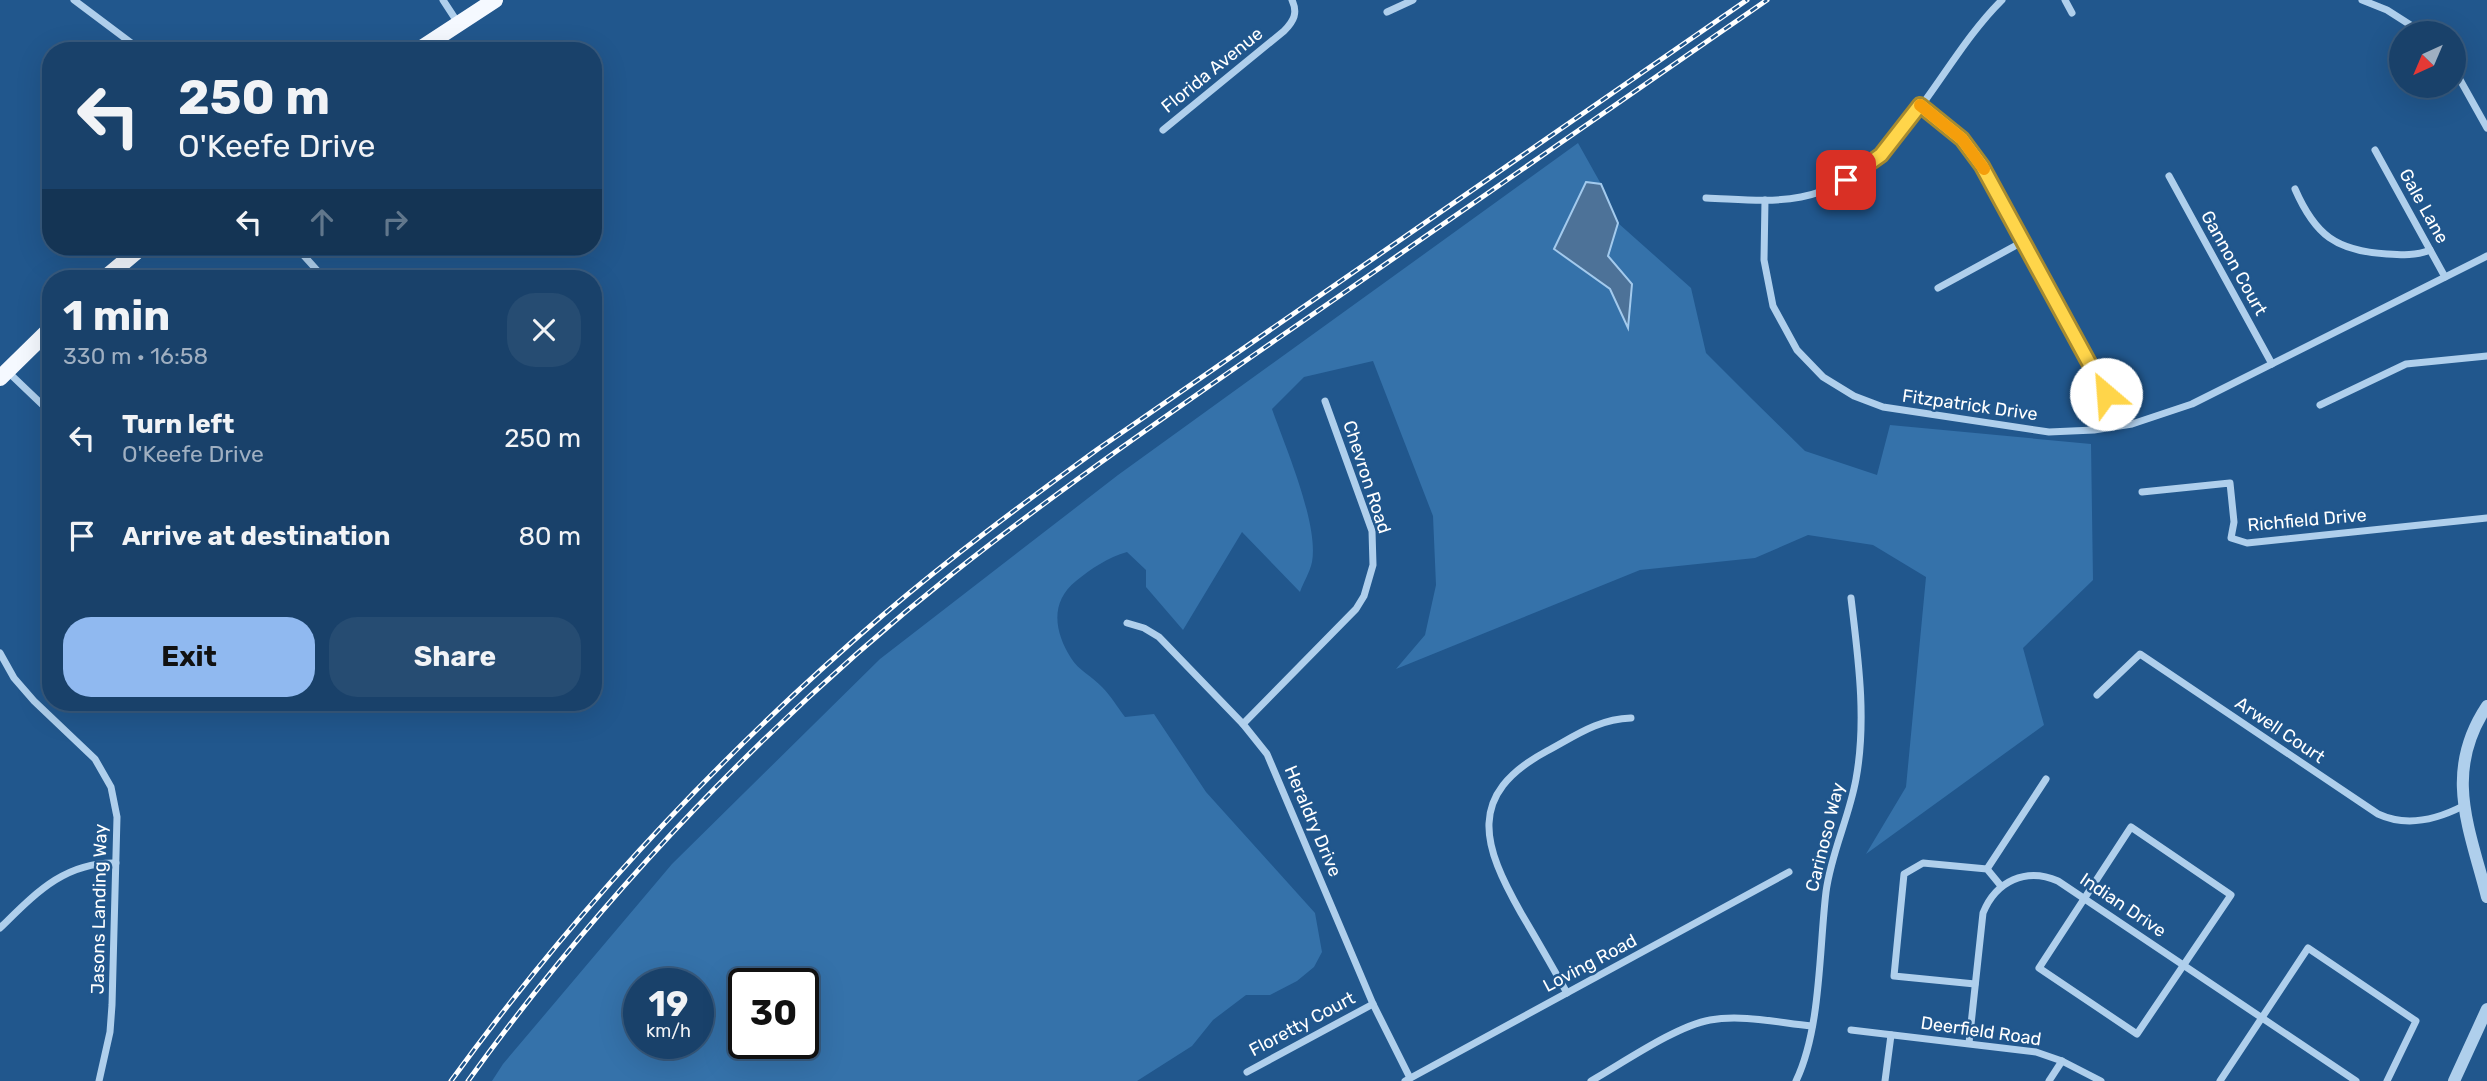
<!DOCTYPE html>
<meta charset="utf-8">
<style>
body{margin:0;font-family:Rubik,sans-serif;background:#264c72;color:#f1f3f6;height:100vh;display:flex;flex-direction:column;font-size:26px;white-space:nowrap}
*{box-sizing:border-box;margin:0}
p{font-size:23px;color:#9fafc1}
.icon{flex:none;width:38px;height:38px;fill:none;stroke:currentColor;stroke-width:2;stroke-linecap:round;stroke-linejoin:round}
.map{position:relative;flex:1;overflow:hidden}
.side{position:absolute;left:42px;top:270px;width:560px;height:441px;display:flex;flex-direction:column;background:#19416a;border-radius:28px;box-shadow:0 7px 28px #0002,0 0 0 2px #375a7e}
.side>*{flex:none}
.guide{position:absolute;left:42px;top:42px;width:560px;height:214px;border-radius:28px;box-shadow:0 7px 28px #0002,0 0 0 2px #375a7e;background:#19416a;color:#f1f3f6;overflow:hidden}
.needle{width:46px;rotate:224deg}
.buttons{position:absolute;left:2389px;top:21px;display:grid;gap:14px}
.buttons a{display:grid;place-items:center;width:77px;height:77px;border-radius:50%;background:#19416a;box-shadow:0 7px 28px #0002,0 0 0 2px #375a7e;font-size:35px}
.speed{position:absolute;left:623px;top:968px;display:flex;gap:14px;font-size:35px;font-weight:700;text-align:center}
.speed>*{display:grid;place-content:center;width:91px;height:91px;border-radius:50%;background:#19416a;box-shadow:0 7px 28px #0002,0 0 0 2px #375a7e;line-height:1}
.speed small{font-size:18px;font-weight:400}
.speed .limit{border:4px solid #111;border-radius:10px;background:#fff;color:#111}
.pin{position:absolute;display:grid;place-items:center;width:60px;height:60px;color:#fff;margin:-30px;border-radius:14px;box-shadow:0 4px 10px #0006}
.me{position:absolute;width:77px;margin:-38px;rotate:333deg;stroke-linejoin:round;filter:drop-shadow(0 0 5px #0008)}
.turn{display:flex;align-items:center;gap:24px;height:147px;padding:0 21px;font-size:32px}
.turn .icon{width:91px;height:91px;stroke-width:2.5}
.turn b{display:block;font-size:49px;line-height:60px}
.lanes{display:flex;align-items:center;height:66px;padding:0 21px;background:#0003;justify-content:center;gap:35px;direction:ltr}
.lanes .off{opacity:.35}
.round{display:grid;place-items:center;flex:none;width:74px;height:74px;border-radius:28px;background:#264c72}
.summary{display:flex;align-items:center;justify-content:space-between;height:119px;padding:0 21px}
h1{font-size:42px;font-weight:700;line-height:52px}
.action{display:flex;gap:14px;margin-top:auto;padding:14px 21px}
.action a{flex:1;height:80px;border-radius:28px;background:#90b9f0;color:#111;font-size:28px;font-weight:700;line-height:80px;text-align:center}
.action a+a{background:#264c72;color:#f1f3f6}
ul{padding:0;list-style:none}
li{display:flex;align-items:center;gap:21px;height:98px;padding:0 21px}
li div{flex:1}
li b{display:block;font-size:26px}
li em{font-style:normal}
.map>svg:first-child{display:block}
</style>
<div class="map">
<svg width="2487" height="1081" viewBox="0 0 2487 1081">
<rect width="100%" height="100%" fill="#21578d"/>
<path fill="#3572aa" fill-rule="evenodd" d="M1578,143L1601,184L1586,182L1554,250L1610,289L1628,326L1632,284L1608,256L1618,223L1691,288L1706,353L1752,399L1805,451L1877,475L1890,425L2091,444L2093,580L2023,648L2044,725L1866,854L1906,787L1926,577L1873,545L1808,535L1755,558L1640,570L1396,669L1425,635L1436,585L1433,516L1373,361L1304,377L1272,409C1285,446 1319,524 1312,562C1310,572 1303,583 1300,592L1242,532L1183,630L1146,587V570L1127,552C1108,557 1091,569 1076,581C1050,602 1054,631 1071,658C1078,670 1093,677 1102,687C1111,696 1118,708 1125,717L1154,714L1206,792L1315,913L1322,952L1314,967L1297,981L1270,995H1246L1213,1020L1192,1046L1137,1081H492L503,1064L672,864L880,659L1118,475ZM639,984H698V1043H639ZM744,984H803V1043H744Z"/>
<path fill="#4d7298" stroke="#a3caed" stroke-width="2" d="M1586,182L1601,184L1618,223L1608,256L1632,284L1628,328L1610,289L1554,249Z"/>
<g fill="none" stroke-linecap="round" stroke-linejoin="round">
<g stroke="#afcfec" stroke-width="7">
<path d="M74,0L142,51"/>
<path d="M443,0L458,23"/>
<path d="M2065,0L2072,13"/>
<path d="M2362,0L2387,10L2423,33"/>
<path d="M1387,12L1413,0"/>
<path d="M2454,69L2487,128"/>
<path d="M1921,105L1962,139L1982,166L2100,380L2106,394L2113,427"/>
<path d="M1163,130L1284,31C1294,21 1298,13 1292,0"/>
<path d="M2375,150L2445,277"/>
<path d="M2169,176L2272,364"/>
<path d="M2295,189C2315,235 2336,251 2387,254C2402,255 2416,256 2430,250"/>
<path d="M1706,198C1737,199 1770,203 1801,197C1901,177 1936,65 2002,0"/>
<path d="M1765,200L1764,260L1773,306L1797,350L1823,377L1854,396L1883,407L2049,432L2094,430L2132,424L2192,404L2487,256"/>
<path d="M296,247L324,278"/>
<path d="M1938,288L2024,241"/>
<path d="M7,371L51,413"/>
<path d="M2320,405L2406,364L2487,356"/>
<path d="M2142,492L2230,483L2234,522L2231,538L2247,543L2487,518"/>
<path d="M1127,623L1144,628L1159,637L1243,724L1267,754L1373,1004L1410,1078"/>
<path d="M0,653L14,678L34,701L95,759L111,787L117,817L112,1005L110,1032L99,1081"/>
<path d="M2097,695L2140,654L2378,814C2406,827 2436,820 2463,806"/>
<path d="M1243,724L1356,609L1364,596L1373,565L1372,531L1325,401"/>
<path d="M2131,827L2231,895L2137,1034L2039,968Z"/>
<path d="M1987,869L2046,779"/>
<path d="M0,928C35,894 64,862 116,863"/>
<path d="M1975,984L1894,976L1904,874L1923,863L1987,869L2001,886"/>
<path d="M1567,993C1552,966 1537,940 1521,913C1483,846 1465,795 1547,751C1575,736 1598,719 1631,718"/>
<path d="M1851,1030L2036,1052L2062,1061L2101,1081"/>
<path d="M1969,1043L1983,913C1996,881 2026,867 2058,881L2356,1081"/>
<path d="M1247,1072L1373,1004"/>
<path d="M1405,1081L1789,872"/>
<path d="M1591,1081C1623,1063 1676,1026 1710,1020C1742,1014 1780,1023 1812,1026"/>
<path d="M1796,1081C1821,1029 1819,950 1826,892C1831,853 1849,818 1856,779C1867,719 1858,657 1851,598"/>
<path d="M1885,1081L1891,1035"/>
<path d="M2049,1081L2062,1061"/>
<path d="M2220,1081L2308,948L2416,1021L2387,1081"/>
</g>
<g stroke="#afcfec" stroke-width="12">
<path d="M2487,706C2443,772 2469,827 2487,897"/>
<path d="M2454,1081L2487,1009"/>
</g>
<g stroke="#f5f9ff" stroke-width="16">
<path d="M417,51L495,0"/>
<path d="M105,278L142,247"/>
<path d="M0,378L51,328"/>
</g>
<g stroke="#fff" stroke-width="5">
<g id="rail">
<path d="M451,1081C576,909 722,753 883,615C952,556 1025,502 1098,449L1747,0"/>
<path d="M468,1081C605,891 773,716 957,570C1078,475 1205,389 1332,301C1477,201 1622,100 1767,0"/>
</g>
</g>
<use href="#rail" stroke="#21578d" stroke-width="2.5" stroke-dasharray="8" stroke-linecap="butt"/>
</g>
<g fill="none" stroke-linecap="round" stroke-linejoin="round">
<g stroke="#a68a30" stroke-width="18">
<path id="route" d="M1846,180L1881,155L1920,105L1962,139L1982,166L2106,394"/>
</g>
<use href="#route" stroke="#ffd54a" stroke-width="12"/>
<path stroke="#f59e0b" stroke-width="12" d="M1920,105L1962,139L1984,169"/>
</g>
<g text-anchor="middle" dominant-baseline="central" stroke-width="5" stroke-linejoin="round" paint-order="stroke">
<g font-size="18" fill="#fff" stroke="#21578d">
<text transform="translate(1212 70) rotate(-39)">Florida Avenue</text>
<text transform="translate(2424 206) rotate(61)">Gale Lane</text>
<text transform="translate(2234 263) rotate(61)">Gannon Court</text>
<text transform="translate(1970 405) rotate(8)">Fitzpatrick Drive</text>
<text transform="translate(1367 477) rotate(72)">Chevron Road</text>
<text transform="translate(2307 520) rotate(-5)">Richfield Drive</text>
<text transform="translate(2280 730) rotate(34)">Arwell Court</text>
<text transform="translate(1313 821) rotate(67)">Heraldry Drive</text>
<text transform="translate(1825 837) rotate(-76)">Carinoso Way</text>
<text transform="translate(2123 905) rotate(34)">Indian Drive</text>
<text transform="translate(99 909) rotate(-89)">Jasons Landing Way</text>
<text transform="translate(1590 963) rotate(-28)">Loving Road</text>
<text transform="translate(1302 1024) rotate(-28)">Floretty Court</text>
<text transform="translate(1981 1031) rotate(8)">Deerfield Road</text>
</g>
</g>
</svg>
<div class="buttons">
<a><svg class="needle" viewBox="-14 -14 28 28"><path d="M0-13l5 13h-10z" fill="#e53935"/><path d="M0 13l5-13h-10z" fill="#9fafc1"/></svg></a>
</div>
<div class="speed"><div>19<small>km/h</small></div><div class="limit">30</div></div>
<div class="pin" style="left:1846px;top:180px;background:#d93025"><svg class="icon" aria-label="arrive" viewBox="0 0 24 24"><path d="M6 21V4h12l-3 4 3 4H6"/></svg></div>
<svg class="me" style="left:2106px;top:394px" viewBox="-20 -20 40 40"><circle r="19" fill="#fff"/><path d="M0-13L10 11 0 6-10 11z" fill="#ffd54a"/></svg>
<div class="guide">
<div class="turn"><svg class="icon" aria-label="left" viewBox="0 0 24 24"><path d="M17 20v-9H6M10 6l-5 5 5 5"/></svg><div><b>250 m</b>O'Keefe Drive</div></div>
<div class="lanes"><svg class="icon" aria-label="left" viewBox="0 0 24 24"><path d="M17 20v-9H6M10 6l-5 5 5 5"/></svg><svg class="icon off" aria-label="ahead" viewBox="0 0 24 24"><path d="M12 20V5M6 11l6-6 6 6"/></svg><svg class="icon off" aria-label="right" viewBox="0 0 24 24"><path d="M7 20v-9h11M14 6l5 5-5 5"/></svg></div>
</div>
<section class="side">
<div class="summary"><div><h1>1 min</h1><p>330 m · 16:58</p></div><a class="round"><svg class="icon" aria-label="close" viewBox="0 0 24 24"><path d="M6 6l12 12M18 6L6 18"/></svg></a></div>
<ul>
<li><svg class="icon" aria-label="left" viewBox="0 0 24 24"><path d="M17 20v-9H6M10 6l-5 5 5 5"/></svg><div><b>Turn left</b><p>O'Keefe Drive</p></div><em>250 m</em></li>
<li><svg class="icon" aria-label="arrive" viewBox="0 0 24 24"><path d="M6 21V4h12l-3 4 3 4H6"/></svg><div><b>Arrive at destination</b></div><em>80 m</em></li>
</ul>
<div class="action"><a>Exit</a><a>Share</a></div>
</section>
</div>
